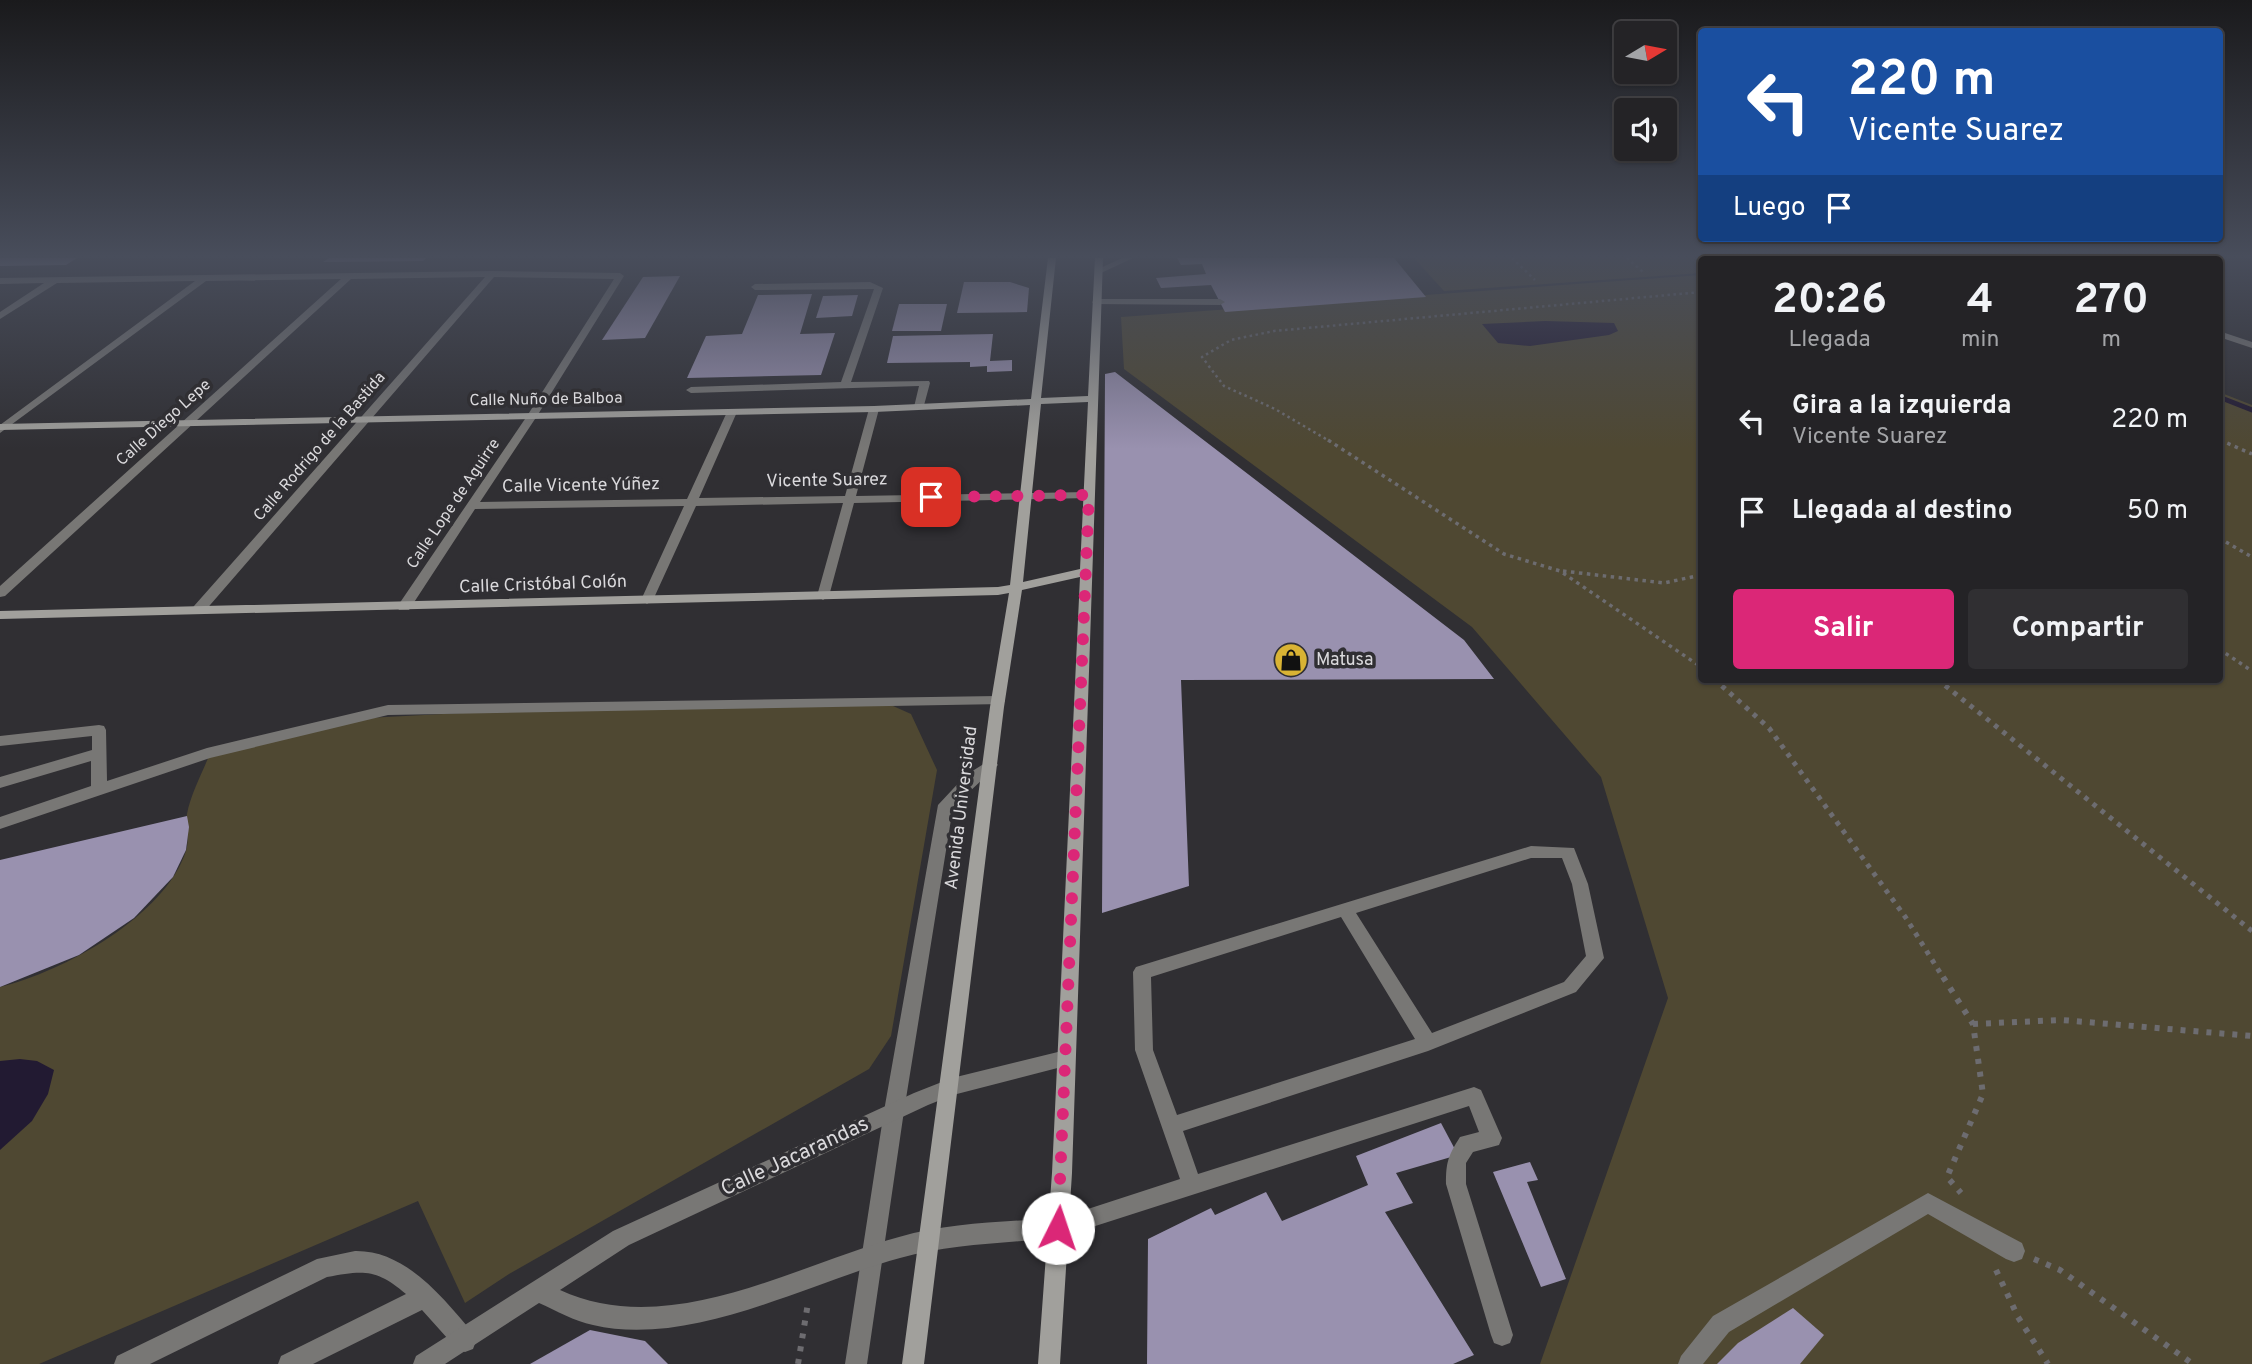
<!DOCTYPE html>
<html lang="es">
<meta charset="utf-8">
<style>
body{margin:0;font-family:Overpass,sans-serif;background:#302f32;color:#f1f3f6;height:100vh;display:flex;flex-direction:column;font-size:26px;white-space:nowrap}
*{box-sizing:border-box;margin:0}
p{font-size:23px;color:#a3a4a7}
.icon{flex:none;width:38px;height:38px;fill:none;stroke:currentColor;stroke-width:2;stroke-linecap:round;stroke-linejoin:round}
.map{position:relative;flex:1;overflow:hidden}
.side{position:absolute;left:1698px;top:256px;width:525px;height:427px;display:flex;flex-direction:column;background:#242326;border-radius:7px;box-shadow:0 2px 5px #0004,0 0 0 2px #414043}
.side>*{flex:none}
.hud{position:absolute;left:1698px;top:28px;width:525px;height:214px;border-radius:7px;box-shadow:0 2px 5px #0004,0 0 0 2px #414043;background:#1a4fa0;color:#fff;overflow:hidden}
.needle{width:46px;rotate:80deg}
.fabs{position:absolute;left:1614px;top:21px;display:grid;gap:14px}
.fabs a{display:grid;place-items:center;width:63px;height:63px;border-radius:7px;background:#242326;box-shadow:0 2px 5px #0004,0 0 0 2px #414043;font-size:35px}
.pin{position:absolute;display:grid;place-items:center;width:60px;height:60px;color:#fff;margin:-30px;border-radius:14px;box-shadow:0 4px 10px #0006}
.me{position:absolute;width:77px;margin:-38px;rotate:4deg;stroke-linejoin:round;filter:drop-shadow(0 0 5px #0008)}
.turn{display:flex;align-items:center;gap:24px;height:147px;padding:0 35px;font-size:32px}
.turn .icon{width:91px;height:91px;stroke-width:2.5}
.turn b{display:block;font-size:49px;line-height:60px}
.then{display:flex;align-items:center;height:66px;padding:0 35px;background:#0003;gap:14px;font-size:26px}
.eta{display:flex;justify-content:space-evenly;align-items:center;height:119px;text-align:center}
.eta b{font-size:42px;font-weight:700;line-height:49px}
.button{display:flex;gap:14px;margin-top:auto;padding:14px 35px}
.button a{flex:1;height:80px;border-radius:7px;background:#db2777;color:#fff;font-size:28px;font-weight:700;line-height:80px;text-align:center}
.button a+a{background:#302f32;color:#f1f3f6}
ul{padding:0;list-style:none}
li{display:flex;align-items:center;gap:21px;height:91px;padding:0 35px}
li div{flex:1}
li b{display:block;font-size:26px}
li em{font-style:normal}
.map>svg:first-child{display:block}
</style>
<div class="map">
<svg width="2252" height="1364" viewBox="0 0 2252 1364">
<rect width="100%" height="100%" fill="#302f33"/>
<g fill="#4f4832">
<path d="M1414,258H1849L1852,259H1701V273L1444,291Z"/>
<path d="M1701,275V679H2219V392L2252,405V1364H1540L1668,998L1601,777L1472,627L1124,369L1121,317Z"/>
<path d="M611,705L893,706L911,714L937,770L891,1036L869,1069L509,1274L465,1303L418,1201L39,1364H0V987C63,972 165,916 186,851C190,838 185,825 187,814C191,793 203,772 210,753L348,719Z"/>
</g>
<g fill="#221a32">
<path d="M1545,321L1614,323L1618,331L1609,335L1530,346L1498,343L1482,324Z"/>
<path d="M20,1059L37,1061L54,1070L48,1094L32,1121L0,1150V1061Z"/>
</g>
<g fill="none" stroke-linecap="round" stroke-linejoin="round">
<path stroke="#221a32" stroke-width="5" d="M2219,397L2252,410"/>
</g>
<g fill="#9991af">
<path d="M0,258H77L66,265L0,266Z"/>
<path d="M329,258H426L423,261L323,262Z"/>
<path d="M1177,258H1394L1426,297L1225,312L1211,285L1161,288L1156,278L1206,274L1202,264L1181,265Z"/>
<path d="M680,276L645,338L602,340L643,277Z"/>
<path d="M964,282H1010L1029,288L1027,312L957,313Z"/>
<path d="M812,294L800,334L835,333L821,375L687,378L706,336L742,334L758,295Z"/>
<path d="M858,295L852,316L816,318L823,296Z"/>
<path d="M899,304H947L941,331H892Z"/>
<path d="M993,334L990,361L1012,360V371L987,372V366L970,367V362L887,363L893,336Z"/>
<path d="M1115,372L1464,640L1494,679L1181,680L1189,886L1102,913L1105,374Z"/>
<path d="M187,816L189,827L186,850L173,877L134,918L79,955L0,987V860Z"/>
<path d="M1441,1123L1458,1155L1396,1173L1413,1203L1385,1212L1474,1355L1453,1364H1147L1148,1239L1211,1208L1215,1215L1266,1192L1282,1221L1368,1185L1356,1156Z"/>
<path d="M1530,1162L1538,1180L1527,1182L1566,1279L1541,1287L1493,1172Z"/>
<path d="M1793,1308L1824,1335L1800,1364H1717L1738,1343Z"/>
<path d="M590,1330L645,1341L668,1364H530Z"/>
</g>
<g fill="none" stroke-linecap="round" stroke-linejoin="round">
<g stroke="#6d6c70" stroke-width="2.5" stroke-dasharray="2.5 3.5" stroke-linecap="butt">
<path d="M1512,258L1535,280"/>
<path d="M1627,258L1643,272"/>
<path d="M2219,440L2224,442"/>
<path d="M1331,442L1275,409L1224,386L1202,357L1231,340L1274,331L1701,292"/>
</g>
<g stroke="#6d6c70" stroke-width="3.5" stroke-dasharray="3.5 4.5" stroke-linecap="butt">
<path d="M1328,440L1504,554L1560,571L1701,667"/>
<path d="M2220,440L2252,454"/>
<path d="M2219,538L2252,557"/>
<path d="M1563,571L1664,583L1701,575"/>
<path d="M2219,649L2252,671"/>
</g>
<g stroke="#6d6c70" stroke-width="5" stroke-dasharray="4.5 6" stroke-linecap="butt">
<path d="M1714,679L1769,728L1906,918L1944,979"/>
<path d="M1937,679L2252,931"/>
</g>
<g stroke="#6d6c70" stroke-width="6" stroke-dasharray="5 8" stroke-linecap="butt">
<path d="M1943,977L1973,1024L1983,1094L1947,1177L1961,1193"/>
<path d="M1973,1024L2062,1020L2252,1036"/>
<path d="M2034,1259L2060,1270L2193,1364"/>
<path d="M1996,1270L2018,1317L2048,1364"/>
<path d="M798,1364L808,1303"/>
</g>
<g fill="#787775" fill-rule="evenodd">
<path d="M1122,258H1133L1101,273L1094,271Z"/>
<path d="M870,282L883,288L851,382L929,381L930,383L923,409H915L914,407L919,386L691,393L686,390L691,387L841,382L874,289L755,290L751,287L755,284Z"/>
<path d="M1097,299H1220L1225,302L1220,305L1094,304L1092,302Z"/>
<path d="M998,696L1003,698L1005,701L1003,704L388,715L210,758L0,829V817L91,786V761L0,788V777L92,750V736L0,746V736L99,725L104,726L106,730L107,781L207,748L388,705Z"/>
<path d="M990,760L995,761L998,765L953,807L904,1111L867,1364H845L884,1111L938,805L966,775Z"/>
<path d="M1531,846L1574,848L1588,884L1604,958L1576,992L1428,1051L1183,1131L1198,1174L1474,1087L1481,1090L1502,1138L1499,1145L1473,1152L1466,1163V1184L1513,1335L1510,1343L1502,1346L1494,1343L1491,1335L1446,1184C1446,1162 1448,1156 1460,1137L1479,1132L1469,1106L1058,1238L1051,1235L1047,1228L1051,1221L1180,1179L1135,1050L1133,972L1136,967ZM1531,858H1562L1572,884L1586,956L1564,982L1432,1033L1356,913ZM1341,917L1415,1039L1177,1115L1153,1050L1151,977Z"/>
<path d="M1928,1193L2022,1243L2025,1251L2022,1259L2014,1262L2006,1259L1928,1214L1729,1332L1703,1364H1678L1681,1356L1713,1316Z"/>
<path d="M355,1251C406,1250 443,1298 473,1333L476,1341L473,1349L465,1352L457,1349L422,1310L313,1364H278L281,1356L406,1294C377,1269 364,1270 327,1277L150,1364H114L117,1356L317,1259Z"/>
</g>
<g fill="#787775" fill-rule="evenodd">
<path d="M1995,258H2006L2007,259H1995Z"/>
<path d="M492,271L620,273L624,276L537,416L480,502L687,499L727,412L732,409L737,412L699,498L845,496L869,409L874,406L879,409L856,496L1089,492L1095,495L1089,498L854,503L829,596L823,600L817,596L843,503L696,506L653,600L647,604L641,600L684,506L475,509L409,610H399L397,607L527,416L614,279L494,277L204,612H194L192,609L194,606L485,277L351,279L5,596L0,597V586L341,279L206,281L0,433V425L195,281L57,283L0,319V312L44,283L0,284V278Z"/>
<path d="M2219,331L2252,342V348L2219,337Z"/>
<path d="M1066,1050L1073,1052L1075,1058L1073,1064L953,1095L928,1105L629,1245L560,1290C669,1340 793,1266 899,1237C951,1222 1005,1222 1058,1218L1065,1221L1069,1228L1065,1235L1058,1238C1005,1243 952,1244 900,1258C808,1283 690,1348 593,1325C574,1321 557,1311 539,1303L445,1364H413L416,1356L613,1231L914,1093L952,1078Z"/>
</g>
<path fill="#a1a09c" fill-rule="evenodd" d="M1048,258H1056L1041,398L1088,396L1095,258H1103L1072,1173L1060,1364H1038L1052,1173L1080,577L1022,590L1004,707L924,1364H902L990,707L1009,593L998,595L0,619V611L998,587L1010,585L1030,405L874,412L0,430V424L874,406L1031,399ZM1088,402L1080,569L1023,582L1041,404Z"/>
</g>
<linearGradient id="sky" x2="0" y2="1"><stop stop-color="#1a1a1c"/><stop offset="0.57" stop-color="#484d5b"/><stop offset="1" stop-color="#484d5b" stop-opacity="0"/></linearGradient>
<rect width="2252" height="449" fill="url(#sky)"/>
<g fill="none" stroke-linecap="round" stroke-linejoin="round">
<path stroke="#db2777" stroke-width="12" stroke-dasharray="0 21.6" d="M931,497L1089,495L1058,1228"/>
</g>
<defs>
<g id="shop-disc" transform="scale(1.75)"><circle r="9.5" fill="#d9b334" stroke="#302f33"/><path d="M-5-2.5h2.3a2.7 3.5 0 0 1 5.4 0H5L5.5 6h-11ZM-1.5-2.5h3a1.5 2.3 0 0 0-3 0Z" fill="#111"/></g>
</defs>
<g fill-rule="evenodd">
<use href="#shop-disc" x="1291" y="660"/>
</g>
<g text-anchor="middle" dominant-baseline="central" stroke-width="7" stroke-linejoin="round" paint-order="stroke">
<g font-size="16" fill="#dad9dc" stroke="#302f33">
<text transform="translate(546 400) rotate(-1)">Calle Nuño de Balboa</text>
<text transform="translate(164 423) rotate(-42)">Calle Diego Lepe</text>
<text transform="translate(320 447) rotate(-49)">Calle Rodrigo de la Bastida</text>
<text transform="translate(454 504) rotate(-56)">Calle Lope de Aguirre</text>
</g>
<g font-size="18" fill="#dad9dc" stroke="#302f33">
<text transform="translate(827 481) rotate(-1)">Vicente Suarez</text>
<text transform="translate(581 486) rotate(-1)">Calle Vicente Yúñez</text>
<text transform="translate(543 585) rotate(-2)">Calle Cristóbal Colón</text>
<text transform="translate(962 808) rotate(-83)">Avenida Universidad</text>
</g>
<g font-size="18" fill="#dad9dc" stroke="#302f33" text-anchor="start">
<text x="1316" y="660">Matusa</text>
</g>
<g font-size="21" fill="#dad9dc" stroke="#302f33">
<text transform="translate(795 1157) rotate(-25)">Calle Jacarandas</text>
</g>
</g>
</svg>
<div class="fabs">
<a><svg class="needle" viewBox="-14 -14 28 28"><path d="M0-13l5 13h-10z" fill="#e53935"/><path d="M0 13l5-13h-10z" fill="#a3a4a7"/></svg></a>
<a><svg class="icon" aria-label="sound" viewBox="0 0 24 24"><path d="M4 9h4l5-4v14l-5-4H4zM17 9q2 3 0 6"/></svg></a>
</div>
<div class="pin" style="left:931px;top:497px;background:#d93025"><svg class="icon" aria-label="arrive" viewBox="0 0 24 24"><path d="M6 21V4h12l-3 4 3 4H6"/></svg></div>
<svg class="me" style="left:1058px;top:1228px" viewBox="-20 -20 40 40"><circle r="19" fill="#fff"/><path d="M0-13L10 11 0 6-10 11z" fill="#db2777"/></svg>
<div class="hud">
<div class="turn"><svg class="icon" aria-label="left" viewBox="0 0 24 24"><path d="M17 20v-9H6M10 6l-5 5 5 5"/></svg><div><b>220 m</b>Vicente Suarez</div></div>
<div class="then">Luego<svg class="icon" aria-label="arrive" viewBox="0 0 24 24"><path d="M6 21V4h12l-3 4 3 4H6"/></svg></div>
</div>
<section class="side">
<div class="eta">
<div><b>20:26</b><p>Llegada</p></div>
<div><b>4</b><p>min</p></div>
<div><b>270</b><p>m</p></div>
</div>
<ul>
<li><svg class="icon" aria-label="left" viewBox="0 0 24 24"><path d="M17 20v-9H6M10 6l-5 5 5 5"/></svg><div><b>Gira a la izquierda</b><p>Vicente Suarez</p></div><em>220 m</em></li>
<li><svg class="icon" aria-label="arrive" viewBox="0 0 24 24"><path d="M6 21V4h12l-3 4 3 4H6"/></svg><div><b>Llegada al destino</b></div><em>50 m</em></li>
</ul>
<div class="button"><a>Salir</a><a>Compartir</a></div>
</section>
</div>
